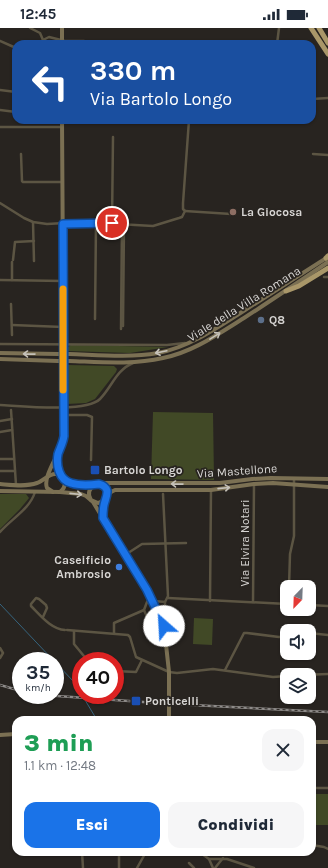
<!DOCTYPE html>
<html lang="it">
<meta charset="utf-8">
<style>
body{margin:0;font-family:Karla,sans-serif;background:#f6f6f7;color:#1f2937;height:100vh;display:flex;flex-direction:column;font-size:15px;white-space:nowrap}
*{box-sizing:border-box;margin:0}
p{font-size:13px;color:#747a83}
.icon{flex:none;width:22px;height:22px;fill:none;stroke:currentColor;stroke-width:2;stroke-linecap:round;stroke-linejoin:round}
.map{position:relative;flex:1;overflow:hidden}
.side{position:absolute;left:12px;top:688px;width:304px;height:140px;display:flex;flex-direction:column;background:#fff;border-radius:12px;box-shadow:0 1px 3px #0004}
.side>*{flex:none}
.top-card{position:absolute;left:12px;top:12px;width:304px;height:84px;border-radius:12px;box-shadow:0 1px 3px #0004;background:#1a4fa0;color:#fff;overflow:hidden}
.needle{width:26px;rotate:203deg}
.tools{position:absolute;left:280px;top:552px;display:grid;gap:8px}
.tools a{display:grid;place-items:center;width:36px;height:36px;border-radius:8px;background:#fff;box-shadow:0 1px 3px #0004;font-size:20px}
.speed{position:absolute;left:12px;top:624px;display:flex;gap:8px;font-size:20px;font-weight:700;text-align:center}
.speed>*{display:grid;place-content:center;width:52px;height:52px;border-radius:50%;background:#fff;box-shadow:0 1px 3px #0004;line-height:1}
.speed small{font-size:10px;font-weight:400}
.speed .limit{border:6px solid #d22;background:#fff;color:#111}
.pin{position:absolute;display:grid;place-items:center;width:34px;height:34px;color:#fff;margin:-17px;border:2px solid #fff;border-radius:50%;box-shadow:0 1px 4px #0007}
.me{position:absolute;width:44px;margin:-22px;rotate:334deg;stroke-linejoin:round;filter:drop-shadow(0 0 3px #0008)}
.turn{display:flex;align-items:center;gap:14px;height:84px;padding:0 12px;font-size:18px}
.turn .icon{width:52px;height:52px;stroke-width:2.5}
.turn b{display:block;font-size:28px;line-height:34px}
.round{display:grid;place-items:center;flex:none;width:42px;height:42px;border-radius:12px;background:#f6f6f7}
.head{display:flex;align-items:center;justify-content:space-between;height:68px;padding:0 12px}
h1{font-size:24px;font-weight:800;line-height:30px;color:#1e9e55}
.button{display:flex;gap:8px;margin-top:auto;padding:8px 12px}
.button a{flex:1;height:46px;border-radius:12px;background:#1a73e8;color:#fff;font-size:16px;font-weight:800;line-height:46px;text-align:center}
.button a+a{background:#f6f6f7;color:#1f2937}
.status{display:flex;justify-content:space-between;align-items:center;height:28px;padding:0 20px;background:#fff;direction:ltr}
.status svg{height:11px;fill:currentColor}
.map>svg:first-child{display:block}
</style>
<div class="status"><b>12:45</b><svg viewBox="0 0 49 12"><path d="M0 12V9h3v3zM5 12V6h3v6zM10 12V3h3v9zM15 12V0h3v12zM26 1h20v11H26zM47 4h2v5h-2z"/></svg></div>
<div class="map">
<svg width="328" height="840" viewBox="0 0 328 840">
<rect width="100%" height="100%" fill="#282420"/>
<g fill="#414926">
<path d="M71,317L168,319L130,325L67,323L68,319Z"/>
<path d="M68,337L114,338L117,341L116,344L95,371L86,375L67,376Z"/>
<path d="M153,384L213,385L214,452L151,451Z"/>
<path d="M0,466H26L29,470L20,481L0,501Z"/>
<path d="M194,590L213,591L212,617L193,616Z"/>
<rect x="312" y="766" width="16" height="31"/>
</g>
<g fill="none" stroke-linecap="round" stroke-linejoin="round">
<g stroke="#36647e" stroke-width="1">
<path d="M0,576L54,633"/>
<path d="M55,634L74,654L81,665"/>
<path d="M82,667L97,692"/>
</g>
<g stroke="#5c5543" stroke-width="2.5">
<path d="M30,0L40,5L43,12"/>
<path d="M0,13L16,20"/>
<path d="M44,16L43,12L49,9L65,13H84"/>
<path d="M277,16L279,0"/>
<path d="M0,62L16,64"/>
<path d="M312,71L328,70"/>
<path d="M0,82L16,84"/>
<path d="M0,99H62"/>
<path d="M21,126L22,153L23,154H62"/>
<path d="M313,126L328,127"/>
<path d="M0,175L24,190L33,194L47,196L82,194L153,198L179,190L182,189L185,183L183,181V175L189,92"/>
<path d="M185,183L231,186"/>
<path d="M33,194L34,233"/>
<path d="M112,195L113,109"/>
<path d="M13,232L15,214L34,213"/>
<path d="M324,249H328"/>
<path d="M0,252L63,253"/>
<path d="M12,252V234"/>
<path d="M11,276L12,307"/>
<path d="M95,291L96,195"/>
<path d="M12,297L63,299"/>
<path d="M123,298L124,196"/>
<path d="M121,301L122,196"/>
<path d="M0,316L167,317L185,315"/>
<path d="M0,377C21,378 86,385 100,371C112,359 116,342 133,335"/>
<path d="M11,382L16,457"/>
<path d="M63,387H87L92,389L91,432"/>
<path d="M0,393L12,391"/>
<path d="M0,404L12,402"/>
<path d="M0,431H14"/>
<path d="M0,443H15"/>
<path d="M163,466L168,568L165,574"/>
<path d="M0,504C11,491 30,481 35,464"/>
<path d="M125,527L142,516L186,515"/>
<path d="M289,559L290,526L294,508V451"/>
<path d="M150,570L147,574L144,582L152,601L164,603"/>
<path d="M168,570L287,576"/>
<path d="M153,573L165,574L164,597"/>
<path d="M210,573L211,462"/>
<path d="M253,574L254,456"/>
<path d="M309,577L328,578"/>
<path d="M43,589L47,580L46,577L39,571L36,570L31,576V578C41,588 51,601 65,602"/>
<path d="M67,602L128,607L130,609L136,629L169,644L177,645L213,641L273,649L287,648"/>
<path d="M74,603V616L88,633"/>
<path d="M114,605V595L144,582"/>
<path d="M309,605L328,607"/>
<path d="M0,620L3,625L0,630"/>
<path d="M225,642L244,605H247L279,609L287,608"/>
<path d="M115,643L136,644L142,632"/>
<path d="M303,647L328,646"/>
<path d="M312,760H328"/>
<path d="M312,817L324,819L328,821"/>
<path d="M82,824L83,840"/>
<path d="M119,824V840"/>
<path d="M202,824V826L209,831H227L254,840"/>
<path d="M209,831L213,840"/>
<path d="M189,835L194,840"/>
<path d="M137,840L146,824"/>
<path d="M215,840L223,830"/>
</g>
<g stroke="#7b7053" stroke-width="4">
<path d="M62,0V16"/>
<path d="M0,325L58,326"/>
<path d="M69,326C99,327 129,330 158,325C190,319 218,299 245,282C273,264 300,247 328,229"/>
<path d="M0,331L58,333"/>
<path d="M69,333C100,334 132,337 163,330C193,324 218,306 244,290C272,272 300,253 328,234"/>
<path d="M58,429L57,438L61,447"/>
<path d="M64,450L71,455L79,456L107,455H220L252,451L271,450L328,451"/>
<path d="M0,456C12,457 26,459 37,455C44,453 49,445 56,446C67,446 67,459 60,464"/>
<path d="M100,456L105,459L108,464L103,480V490"/>
<path d="M95,457C89,460 87,466 91,472L98,475L105,472"/>
<path d="M0,463L60,464L81,466L86,468L93,474L147,563L164,598L169,644V692"/>
<path d="M53,464L47,460C42,448 62,423 64,408L62,92"/>
<path d="M108,467L111,464L115,462H211L254,456L273,455L328,459"/>
<path d="M0,707L16,706"/>
<path d="M312,714H328"/>
</g>
<g stroke="#a99769" stroke-width="5">
<path d="M311,0L328,26"/>
<path d="M319,0L328,15"/>
<path d="M326,230L328,228"/>
<path d="M286,263L299,258L328,240"/>
</g>
<g stroke="#8e8b89" stroke-width="2.5">
<g id="rail">
<path d="M0,657L21,663"/>
<path d="M43,667L172,676L328,684"/>
</g>
</g>
<use href="#rail" stroke="#282420" stroke-width="1" stroke-dasharray="3" stroke-linecap="butt"/>
<g stroke="#7b7053" stroke-width="4">
<path d="M58,326H69"/>
<path d="M58,333H69"/>
</g>
</g>
<defs><path id="oneway-shaft" d="M-6 0H5M1.5-3L5.5 0L1.5 3" fill="none" stroke-width="1.6" stroke-linecap="round" stroke-linejoin="round"/></defs>
<g stroke="#c5c1b9">
<use href="#oneway-shaft" transform="translate(215 308) rotate(-32)"/>
<use href="#oneway-shaft" transform="translate(161 324) rotate(168)"/>
<use href="#oneway-shaft" transform="translate(29 326) rotate(-179)"/>
<use href="#oneway-shaft" transform="translate(177 456) rotate(-179)"/>
<use href="#oneway-shaft" transform="translate(224 460) rotate(-6)"/>
<use href="#oneway-shaft" transform="translate(76 466) rotate(6)"/>
</g>
<g fill="none" stroke-linecap="round" stroke-linejoin="round">
<g stroke="#114b97" stroke-width="10">
<path id="route" d="M112,195L63,196L64,408C63,415 60,420 58,426C56,437 59,452 71,455C80,458 91,457 99,456C112,460 106,468 104,477C103,482 103,486 103,490L147,562L164,598"/>
</g>
<use href="#route" stroke="#1a73e8" stroke-width="7"/>
<path stroke="#f59e0b" stroke-width="7" d="M63,261V362"/>
</g>
<circle fill="#8d6e63" stroke="#282420" stroke-width="1.5" cx="233" cy="184" r="4"/>
<circle fill="#5c6f8a" stroke="#282420" stroke-width="1.5" cx="261" cy="292" r="4"/>
<g fill="#1a4fb4" stroke="#282420" stroke-width="1.5">
<rect x="90" y="437" width="10" height="10" rx="2"/>
<rect x="131" y="668" width="10" height="10" rx="2"/>
</g>
<circle fill="#3f7fe0" stroke="#282420" stroke-width="1.5" cx="119" cy="539" r="4"/>
<g text-anchor="middle" dominant-baseline="central" stroke-width="3.5" stroke-linejoin="round" paint-order="stroke">
<g font-size="12" font-weight="bold" fill="#d7d5d3" stroke="#282420" text-anchor="start">
<text x="241" y="184">La Giocosa</text>
<text x="269" y="292">Q8</text>
<text x="104" y="442">Bartolo Longo</text>
<text x="111" y="532" text-anchor="end">Caseificio<tspan x="111" dy="14">Ambrosio</tspan></text>
<text x="145" y="673">Ponticelli</text>
</g>
<g font-size="12" fill="#d7d5d3" stroke="#282420">
<text transform="translate(244 276) rotate(-32)">Viale della Villa Romana</text>
<text transform="translate(237 443) rotate(-4)">Via Mastellone</text>
<text transform="translate(245 515) rotate(-90)">Via Elvira Notari</text>
</g>
</g>
</svg>
<div class="tools">
<a><svg class="needle" viewBox="-14 -14 28 28"><path d="M0-13l5 13h-10z" fill="#e53935"/><path d="M0 13l5-13h-10z" fill="#747a83"/></svg></a>
<a><svg class="icon" aria-label="sound" viewBox="0 0 24 24"><path d="M4 9h4l5-4v14l-5-4H4zM17 9q2 3 0 6"/></svg></a>
<a><svg class="icon" aria-label="layers" viewBox="0 0 24 24"><path d="M12 4l9 5-9 5-9-5zM3 14l9 5 9-5"/></svg></a>
</div>
<div class="speed"><div>35<small>km/h</small></div><div class="limit">40</div></div>
<div class="pin" style="left:112px;top:195px;background:#d93025"><svg class="icon" aria-label="arrive" viewBox="0 0 24 24"><path d="M6 21V4h12l-3 4 3 4H6"/></svg></div>
<svg class="me" style="left:164px;top:598px" viewBox="-20 -20 40 40"><circle r="19" fill="#fff"/><path d="M0-13L10 11 0 6-10 11z" fill="#1a73e8"/></svg>
<div class="top-card">
<div class="turn"><svg class="icon" aria-label="left" viewBox="0 0 24 24"><path d="M17 20v-9H6M10 6l-5 5 5 5"/></svg><div><b>330 m</b>Via Bartolo Longo</div></div>
</div>
<section class="side">
<div class="head"><div><h1>3 min</h1><p>1.1 km · 12:48</p></div><a class="round"><svg class="icon" aria-label="close" viewBox="0 0 24 24"><path d="M6 6l12 12M18 6L6 18"/></svg></a></div>
<div class="button"><a>Esci</a><a>Condividi</a></div>
</section>
</div>
